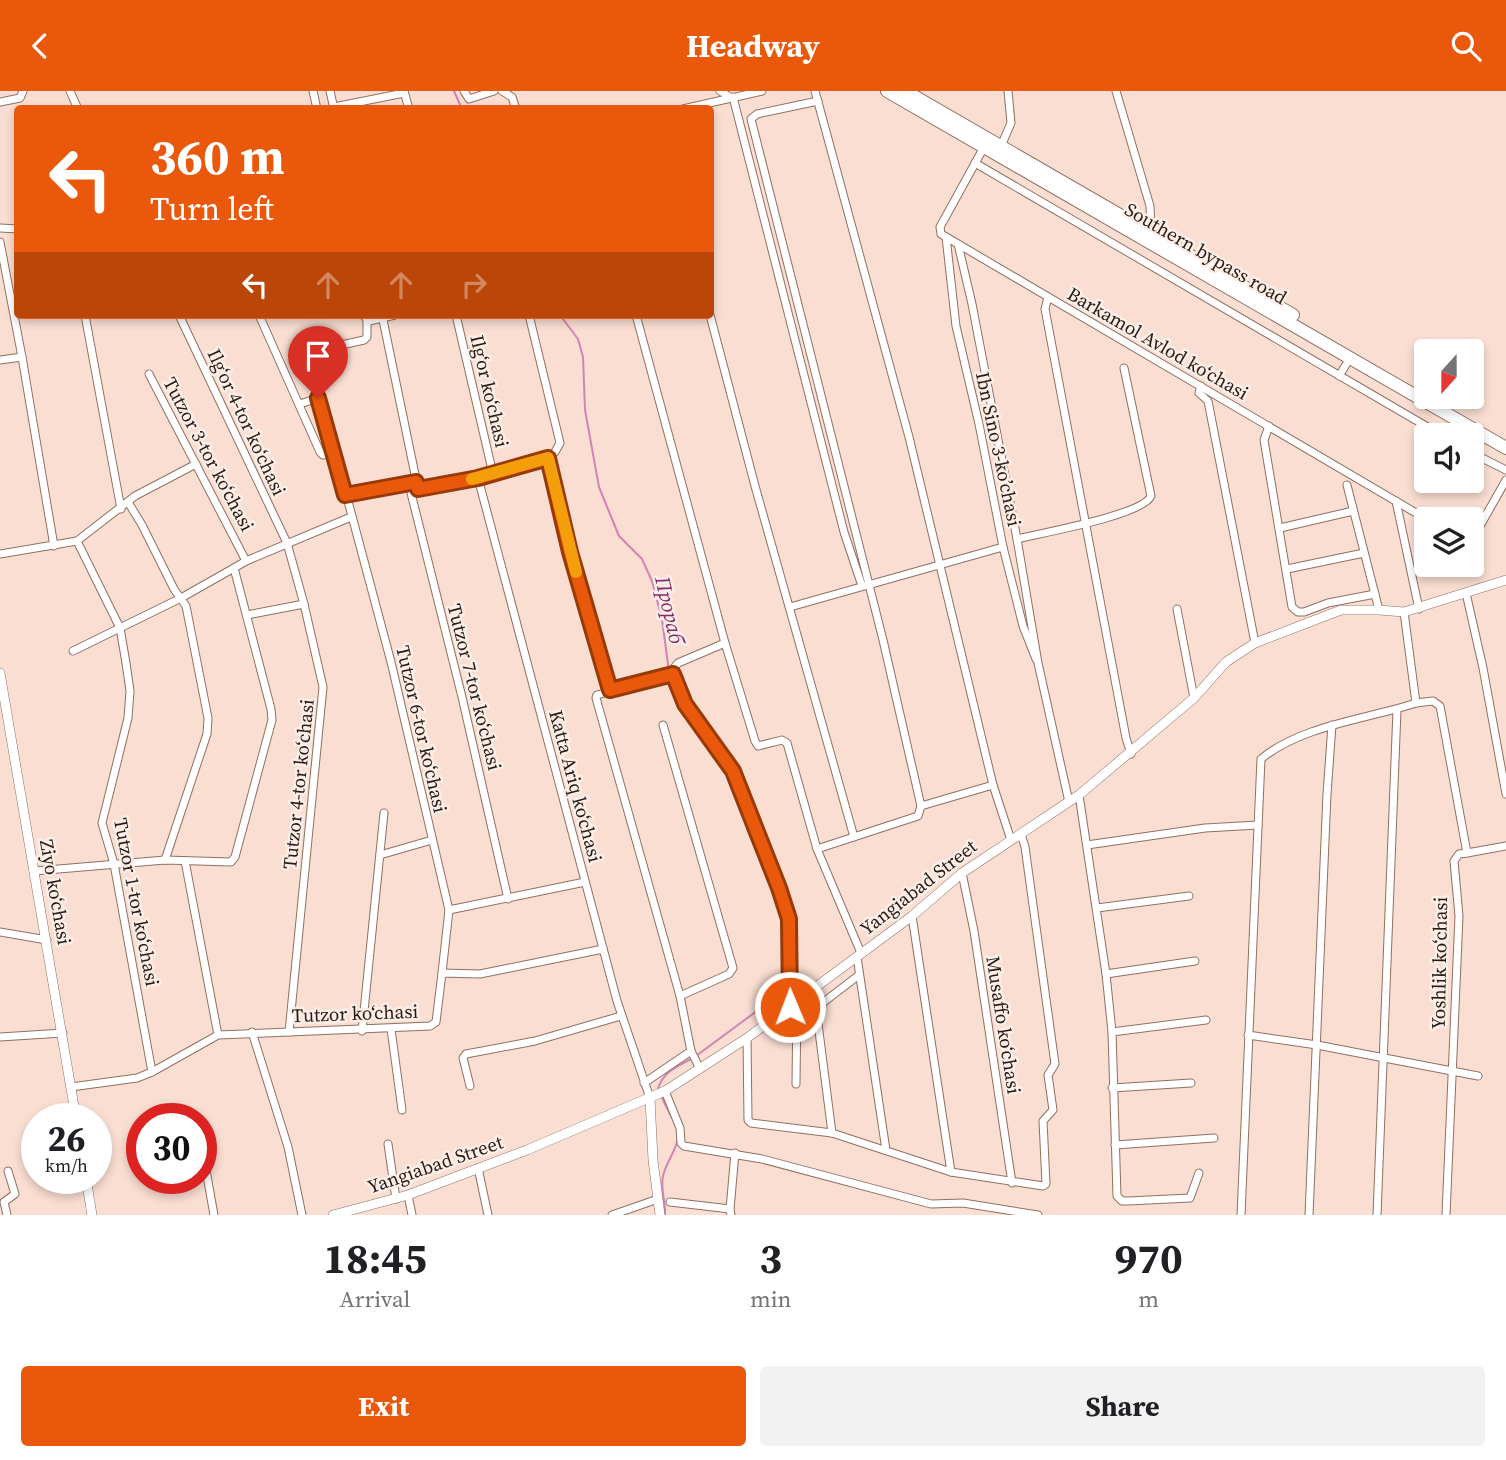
<!DOCTYPE html>
<meta charset="utf-8">
<style>
body{margin:0;font-family:"Source Serif 4",serif;background:#f2f2f2;color:#202124;height:100vh;display:flex;flex-direction:column;font-size:26px;white-space:nowrap}
*{box-sizing:border-box;margin:0}
p{font-size:23px;color:#757577}
.icon{flex:none;width:38px;height:38px;fill:none;stroke:currentColor;stroke-width:2;stroke-linecap:round;stroke-linejoin:round}
.map{position:relative;height:1124px;overflow:hidden}
.sheet{display:flex;flex-direction:column;background:#fff;flex:1}
.sheet>*{flex:none}
.guide{position:absolute;left:14px;top:14px;width:700px;height:214px;border-radius:7px;box-shadow:0 4px 10px #0003;background:#ea580c;color:#fff;overflow:hidden}
.needle{width:46px;rotate:201deg}
.fabs{position:absolute;left:1414px;top:248px;display:grid;gap:14px}
.fabs a{display:grid;place-items:center;width:70px;height:70px;border-radius:7px;background:#fff;box-shadow:0 4px 10px #0003;font-size:35px}
.speed{position:absolute;left:21px;top:1012px;display:flex;gap:14px;font-size:35px;font-weight:700;text-align:center}
.speed>*{display:grid;place-content:center;width:91px;height:91px;border-radius:50%;background:#fff;box-shadow:0 4px 10px #0003;line-height:1}
.speed small{font-size:18px;font-weight:400}
.speed .limit{border:10px solid #d22;background:#fff;color:#111}
.pin{position:absolute;display:grid;place-items:center;width:60px;height:60px;color:#fff;margin:-72px -30px;border-radius:50% 50% 50% 0;rotate:-45deg;box-shadow:0 0 7px #0007}
.pin .icon{rotate:45deg}
.me{position:absolute;width:77px;margin:-38px;rotate:359deg;stroke-linejoin:round;filter:drop-shadow(0 0 5px #0008)}
.turn{display:flex;align-items:center;gap:24px;height:147px;padding:0 21px;font-size:32px}
.turn .icon{width:91px;height:91px;stroke-width:2.5}
.turn b{display:block;font-size:49px;line-height:60px}
.lanes{display:flex;align-items:center;height:66px;padding:0 21px;background:#0003;justify-content:center;gap:35px;direction:ltr}
.lanes .off{opacity:.35}
.eta{display:flex;justify-content:space-evenly;align-items:center;height:119px;text-align:center}
.eta b{font-size:42px;font-weight:700;line-height:49px}
.action{display:flex;gap:14px;margin-top:auto;padding:14px 21px}
.action a{flex:1;height:80px;border-radius:7px;background:#ea580c;color:#fff;font-size:28px;font-weight:700;line-height:80px;text-align:center}
.action a+a{background:#f2f2f2;color:#202124}
header{display:flex;justify-content:space-between;align-items:center;height:91px;padding:0 21px;background:#ea580c;color:#fff;font-size:32px;font-weight:700}
.map>svg:first-child{display:block}
</style>
<header><svg class="icon" aria-label="back" viewBox="0 0 24 24"><path d="M15 5l-7 7 7 7"/></svg>Headway<svg class="icon" aria-label="search" viewBox="0 0 24 24"><circle cx="10" cy="10" r="6"/><path d="M15 15l6 6"/></svg></header>
<div class="map">
<svg width="1506" height="1124" viewBox="0 0 1506 1124">
<rect width="100%" height="100%" fill="#faded2"/>
<g fill="none" stroke-linecap="round" stroke-linejoin="round">
<g stroke="#d384b3" stroke-width="2">
<path d="M454,0L462,18"/>
<path d="M560,224L578,248L583,266L585,319L599,396L619,445L642,468L652,490L662,528L669,581"/>
<path d="M672,590L685,623L726,678L735,695"/>
<path d="M696,965L773,908L784,891L785,842L782,818L748,740L741,710"/>
<path d="M658,998C663,981 676,976 691,968"/>
<path d="M662,1007L672,1027"/>
<path d="M665,1124C666,1110 660,1099 663,1085C666,1072 675,1061 678,1048"/>
</g>
<g stroke="#8f7063" stroke-width="9">
<g id="minor">
<path d="M70,0L78,18"/>
<path d="M313,0L317,18"/>
<path d="M330,0L334,18"/>
<path d="M404,0L409,18"/>
<path d="M464,0L469,8L494,0"/>
<path d="M502,0L512,6L516,18"/>
<path d="M720,0L730,6"/>
<path d="M815,0L909,346L993,694L921,715L918,725L817,758"/>
<path d="M1116,0L1150,115L1151,142"/>
<path d="M733,6L844,441L862,495"/>
<path d="M818,10L757,23L751,28L883,549L921,715"/>
<path d="M0,11L20,7L23,0"/>
<path d="M334,16L404,2"/>
<path d="M683,18L762,0"/>
<path d="M1001,55L1011,32L1008,0"/>
<path d="M984,56L940,136L941,143L1428,429"/>
<path d="M975,72L1443,345"/>
<path d="M0,137L18,138"/>
<path d="M946,146L956,235L979,333L1003,456L1023,535L1036,568"/>
<path d="M0,151L22,266L54,455"/>
<path d="M958,153L972,213L1017,448L1038,572L1069,711"/>
<path d="M1048,206L1045,218L1126,647L1131,663"/>
<path d="M85,224L121,418"/>
<path d="M179,224L287,452L304,513L323,596L289,941"/>
<path d="M259,224L320,361L323,364L334,361"/>
<path d="M363,224L369,230L395,224"/>
<path d="M382,224L418,398"/>
<path d="M456,224L493,383"/>
<path d="M529,224L560,352L555,361L548,367L570,461L610,599"/>
<path d="M636,224L725,552L755,650L758,655L782,649L787,652L817,758L861,862"/>
<path d="M710,224L755,395L854,746"/>
<path d="M301,263L364,249L367,246V229"/>
<path d="M0,269L22,266"/>
<path d="M1339,285L1350,267"/>
<path d="M1201,295L1199,302L1208,310L1255,552"/>
<path d="M300,313L318,307L321,309L391,571L449,819L442,882"/>
<path d="M1269,335L1264,349L1292,516L1298,521H1304L1328,512L1375,503"/>
<path d="M1472,362L1506,379"/>
<path d="M478,387L617,910L650,1007"/>
<path d="M1347,394L1379,519"/>
<path d="M345,404L416,391"/>
<path d="M1396,410L1419,518"/>
<path d="M128,411L142,434L174,498L186,515L208,627L207,643L165,769"/>
<path d="M1280,437L1353,420"/>
<path d="M1017,448C1041,442 1143,424 1151,405L1124,277"/>
<path d="M1472,449L1506,389"/>
<path d="M77,450L120,537L126,572L130,600L128,627L102,732L114,773L152,981"/>
<path d="M0,463L77,450L135,405L196,373"/>
<path d="M246,470L351,426"/>
<path d="M1287,478L1364,462"/>
<path d="M1466,502L1483,577L1506,703"/>
<path d="M790,516L1003,456"/>
<path d="M1177,518L1194,607"/>
<path d="M247,524L304,513"/>
<path d="M725,552L678,572L674,577L673,583L685,613L733,680L779,797L789,828L790,916"/>
<path d="M73,560L181,507L234,477"/>
<path d="M673,583L597,604L596,607L680,905L691,960L700,978"/>
<path d="M1416,612L1433,610L1440,615L1467,762L1459,763L1454,770L1459,825L1446,1124"/>
<path d="M663,634L733,877L729,883L680,905"/>
<path d="M993,694L1011,749"/>
<path d="M1079,704L1106,883L1112,941L1117,1105L1122,1110H1128L1190,1107L1199,1082"/>
<path d="M1087,754L1205,737L1258,734"/>
<path d="M1467,762L1506,755"/>
<path d="M380,764L432,749"/>
<path d="M185,770L218,944"/>
<path d="M35,780L165,769L231,771L235,766L272,629L271,618L234,477L246,470L149,283"/>
<path d="M962,782L974,840L1012,1092"/>
<path d="M508,808L462,606L411,402L413,399L478,387L548,367"/>
<path d="M1097,817L1189,805"/>
<path d="M449,819L585,791"/>
<path d="M912,825L951,1081"/>
<path d="M0,841L47,849"/>
<path d="M857,866L886,1059"/>
<path d="M1106,883L1195,870"/>
<path d="M391,938L402,1019"/>
<path d="M362,940L384,722"/>
<path d="M252,941L288,1056L302,1124"/>
<path d="M1112,941L1206,929"/>
<path d="M1248,944L1317,954L1478,985"/>
<path d="M0,946L63,942"/>
<path d="M747,947L748,1029L751,1032L832,1042L951,1081L1043,1095L1046,1093L1043,1030L1053,1019L1048,984L1055,973L1025,756L1021,743"/>
<path d="M644,992L691,960"/>
<path d="M796,993L797,911"/>
<path d="M470,995L463,967L466,963L535,950L621,925"/>
<path d="M71,996L137,987L152,981L218,944L430,935L436,931L442,882L480,883L603,858"/>
<path d="M1112,997L1191,992"/>
<path d="M665,1000L680,1037L681,1052L684,1055L762,1068L931,1113L963,1112L1038,1124"/>
<path d="M832,1042L816,917L859,884"/>
<path d="M201,1051L214,1124"/>
<path d="M388,1053L396,1108"/>
<path d="M1115,1054L1214,1047"/>
<path d="M478,1077L488,1124"/>
<path d="M408,1104L412,1124"/>
<path d="M670,1111L730,1118L731,1124"/>
<path d="M730,1118L735,1062"/>
<path d="M7,1124L4,1111L15,1103L8,1080"/>
<path d="M612,1124L658,1108"/>
<path d="M1241,1124L1261,668C1302,634 1368,628 1416,612L1404,521"/>
<path d="M1309,1124L1327,703L1332,634"/>
<path d="M1377,1124L1397,619"/>
</g>
</g>
<g stroke="#8f7063" stroke-width="10">
<g id="tertiary">
<path d="M0,582L76,1027"/>
<path d="M650,1007L653,1069L660,1124"/>
<path d="M86,1087L92,1124"/>
<path d="M333,1124L408,1104L527,1059L665,1000L747,947L912,825L962,782L1079,704L1194,607L1226,571L1255,552L1341,519H1379L1404,521L1506,489"/>
</g>
</g>
<g stroke="#8f7063" stroke-width="14">
<g id="trunk">
<path d="M887,0L1506,357"/>
<path d="M905,0L1293,224"/>
</g>
</g>
<use href="#minor" stroke="#fff" stroke-width="7"/>
<use href="#tertiary" stroke="#fff" stroke-width="9"/>
<use href="#trunk" stroke="#fff" stroke-width="12"/>
</g>
<g fill="none" stroke-linecap="round" stroke-linejoin="round">
<g stroke="#983908" stroke-width="18">
<path id="route" d="M318,307L345,404L416,391L418,398L478,387L548,367L570,461L610,599L673,583L685,613L733,680L779,797L789,828L790,916"/>
</g>
<use href="#route" stroke="#ea580c" stroke-width="12"/>
<path stroke="#f59e0b" stroke-width="12" d="M472,388L548,367L576,481"/>
</g>
<g text-anchor="middle" dominant-baseline="central" stroke-width="5" stroke-linejoin="round" paint-order="stroke">
<g font-size="19" fill="#271b15" stroke="#fdeee8">
<text transform="translate(1206 162) rotate(30)">Southern bypass road</text>
<text transform="translate(1158 252) rotate(30)">Barkamol Avlod koʻchasi</text>
<text transform="translate(490 300) rotate(77)">Ilgʻor koʻchasi</text>
<text transform="translate(247 331) rotate(65)">Ilgʻor 4-tor koʻchasi</text>
<text transform="translate(999 358) rotate(78)">Ibn Sino 3-koʼchasi</text>
<text transform="translate(209 363) rotate(62)">Tutzor 3-tor koʻchasi</text>
<text transform="translate(475 596) rotate(76)">Tutzor 7-tor koʻchasi</text>
<text transform="translate(422 638) rotate(77)">Tutzor 6-tor koʻchasi</text>
<text transform="translate(298 693) rotate(-84)">Tutzor 4-tor koʻchasi</text>
<text transform="translate(576 695) rotate(75)">Katta Ariq koʻchasi</text>
<text transform="translate(918 796) rotate(-38)">Yangiabad Street</text>
<text transform="translate(56 801) rotate(80)">Ziyo koʻchasi</text>
<text transform="translate(137 811) rotate(79)">Tutzor 1-tor koʻchasi</text>
<text transform="translate(1439 872) rotate(-89)">Yoshlik koʻchasi</text>
<text transform="translate(355 922) rotate(-2)">Tutzor koʻchasi</text>
<text transform="translate(1004 934) rotate(81)">Musaffo koʻchasi</text>
<text transform="translate(435 1073) rotate(-19)">Yangiabad Street</text>
</g>
<g font-size="21" font-style="italic" fill="#862967" stroke="#fdeee8">
<text transform="translate(670 519) rotate(77)">Прораб</text>
</g>
</g>
</svg>
<div class="fabs">
<a><svg class="needle" viewBox="-14 -14 28 28"><path d="M0-13l5 13h-10z" fill="#e53935"/><path d="M0 13l5-13h-10z" fill="#757577"/></svg></a>
<a><svg class="icon" aria-label="sound" viewBox="0 0 24 24"><path d="M4 9h4l5-4v14l-5-4H4zM17 9q2 3 0 6"/></svg></a>
<a><svg class="icon" aria-label="layers" viewBox="0 0 24 24"><path d="M12 4l9 5-9 5-9-5zM3 14l9 5 9-5"/></svg></a>
</div>
<div class="speed"><div>26<small>km/h</small></div><div class="limit">30</div></div>
<div class="pin" style="left:318px;top:307px;background:#d93025"><svg class="icon" aria-label="arrive" viewBox="0 0 24 24"><path d="M6 21V4h12l-3 4 3 4H6"/></svg></div>
<svg class="me" style="left:790px;top:916px" viewBox="-20 -20 40 40"><circle r="17" fill="#ea580c" stroke="#fff" stroke-width="3"/><path d="M0-11L8 9 0 5-8 9z" fill="#fff"/></svg>
<div class="guide">
<div class="turn"><svg class="icon" aria-label="left" viewBox="0 0 24 24"><path d="M17 20v-9H6M10 6l-5 5 5 5"/></svg><div><b>360 m</b>Turn left</div></div>
<div class="lanes"><svg class="icon" aria-label="left" viewBox="0 0 24 24"><path d="M17 20v-9H6M10 6l-5 5 5 5"/></svg><svg class="icon off" aria-label="ahead" viewBox="0 0 24 24"><path d="M12 20V5M6 11l6-6 6 6"/></svg><svg class="icon off" aria-label="ahead" viewBox="0 0 24 24"><path d="M12 20V5M6 11l6-6 6 6"/></svg><svg class="icon off" aria-label="right" viewBox="0 0 24 24"><path d="M7 20v-9h11M14 6l5 5-5 5"/></svg></div>
</div>
</div>
<section class="sheet">
<div class="eta">
<div><b>18:45</b><p>Arrival</p></div>
<div><b>3</b><p>min</p></div>
<div><b>970</b><p>m</p></div>
</div>
<div class="action"><a>Exit</a><a>Share</a></div>
</section>
